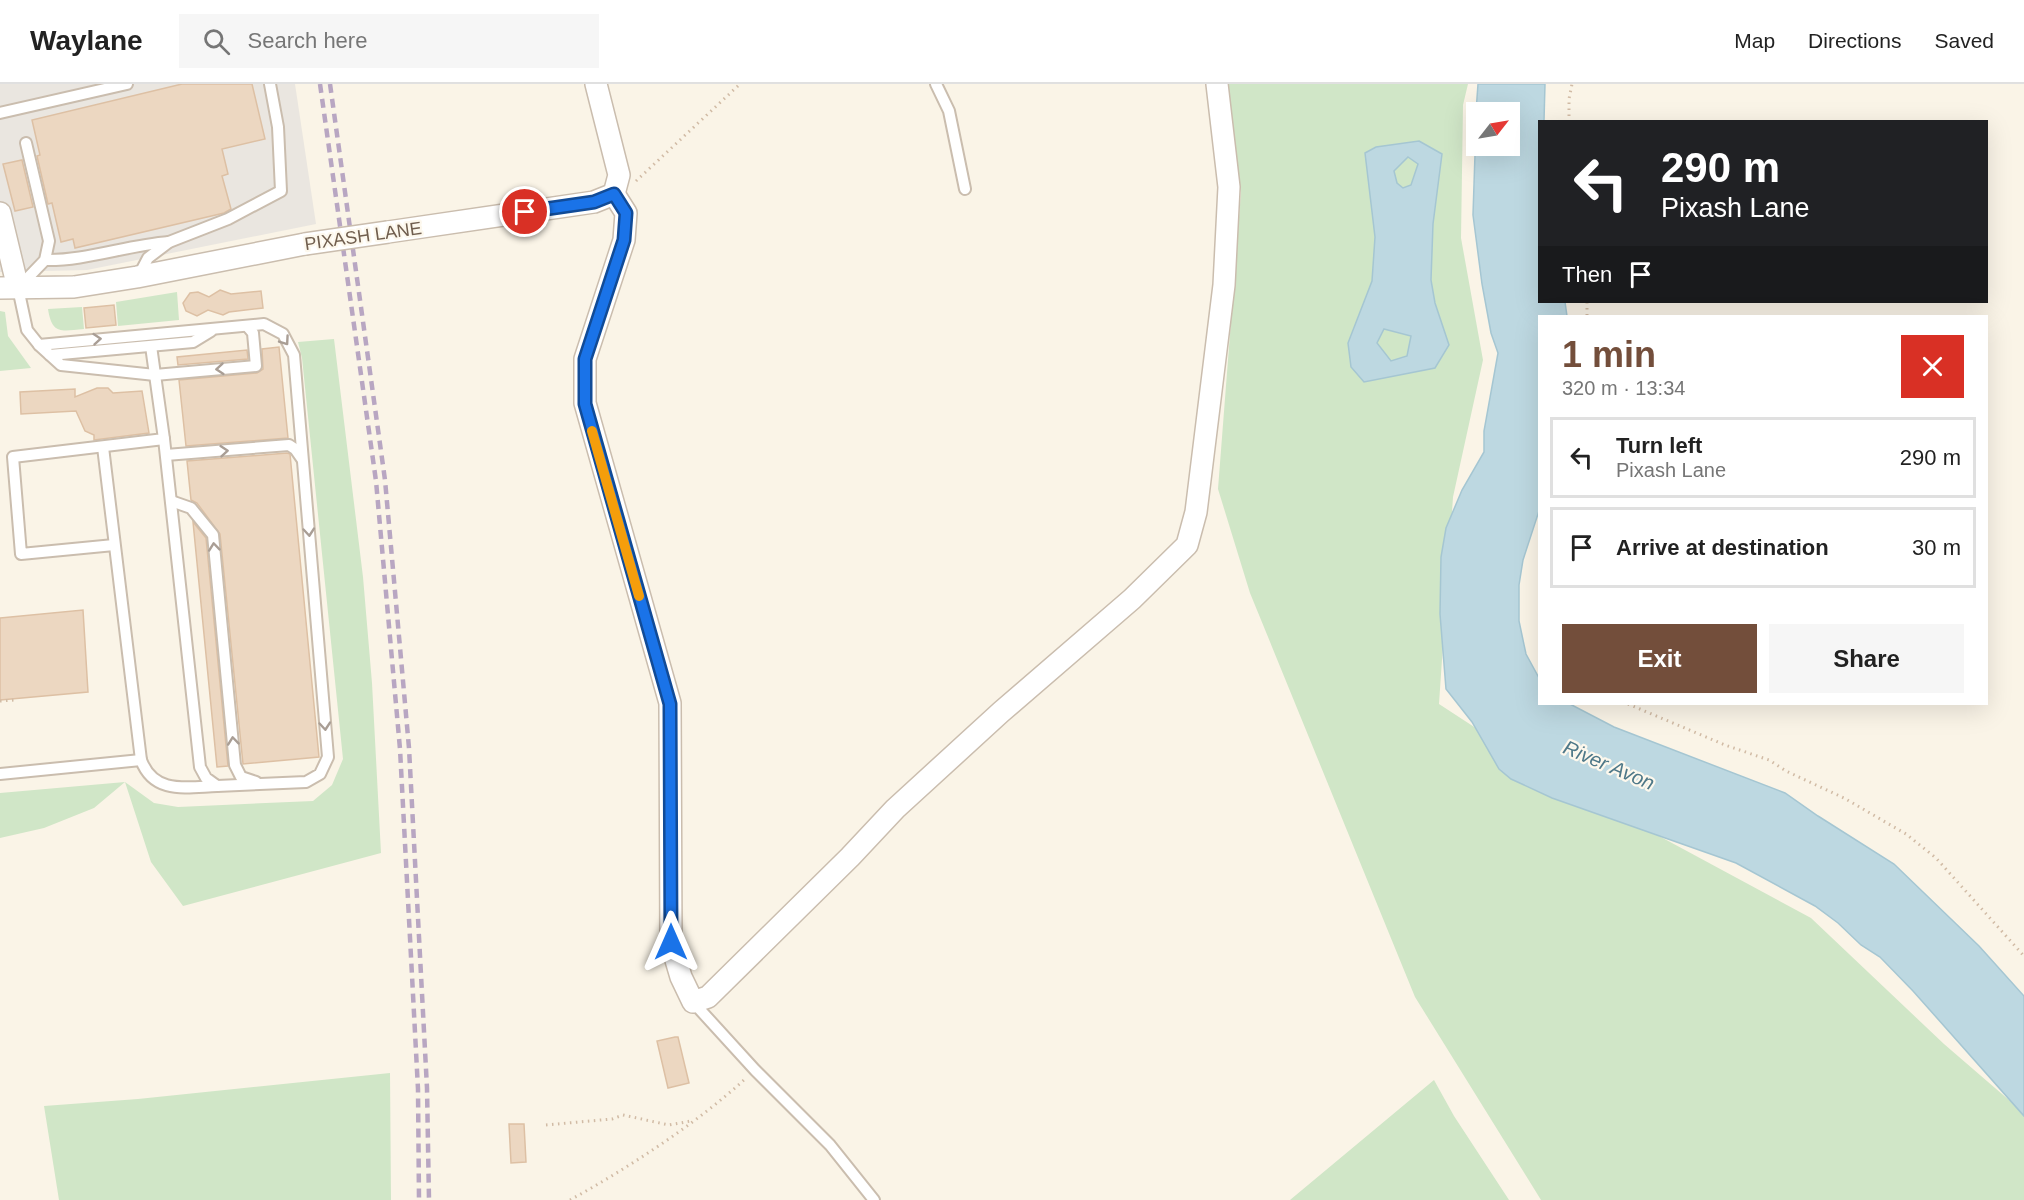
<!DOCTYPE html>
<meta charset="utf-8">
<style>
body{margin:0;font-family:Arial,sans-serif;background:#f6f6f6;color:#222;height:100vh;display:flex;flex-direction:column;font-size:22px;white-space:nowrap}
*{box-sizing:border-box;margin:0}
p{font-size:20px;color:#767676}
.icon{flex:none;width:33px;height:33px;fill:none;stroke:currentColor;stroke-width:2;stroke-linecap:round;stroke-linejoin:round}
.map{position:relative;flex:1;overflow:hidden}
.sheet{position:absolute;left:1538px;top:231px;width:450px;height:390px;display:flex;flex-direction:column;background:#fff;border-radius:0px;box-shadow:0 6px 24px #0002}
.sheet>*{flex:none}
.banner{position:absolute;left:1538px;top:36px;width:450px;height:183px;border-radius:0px;box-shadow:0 6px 24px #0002;background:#202124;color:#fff;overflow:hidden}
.needle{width:39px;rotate:59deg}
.buttons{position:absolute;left:1466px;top:18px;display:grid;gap:12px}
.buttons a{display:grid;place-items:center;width:54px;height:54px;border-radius:0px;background:#fff;box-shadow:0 6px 24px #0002;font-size:30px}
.pin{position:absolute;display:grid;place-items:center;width:51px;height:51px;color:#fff;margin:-26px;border:3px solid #fff;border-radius:50%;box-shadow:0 2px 6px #0007}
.me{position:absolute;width:66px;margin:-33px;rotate:0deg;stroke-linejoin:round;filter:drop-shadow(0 0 4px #0008)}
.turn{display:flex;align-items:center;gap:21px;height:126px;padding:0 24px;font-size:27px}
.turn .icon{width:78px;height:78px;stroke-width:2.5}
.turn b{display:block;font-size:42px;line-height:51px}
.then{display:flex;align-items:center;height:57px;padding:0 24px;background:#0003;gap:12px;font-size:22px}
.round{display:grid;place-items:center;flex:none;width:63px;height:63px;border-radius:0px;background:#f6f6f6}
.headline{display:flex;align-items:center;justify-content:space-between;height:102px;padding:0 24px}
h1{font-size:36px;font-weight:700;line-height:45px;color:#734e3b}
.cta{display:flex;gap:12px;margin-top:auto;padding:12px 24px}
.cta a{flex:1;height:69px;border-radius:0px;background:#734e3b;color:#fff;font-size:24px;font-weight:700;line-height:69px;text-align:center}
.cta a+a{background:#f6f6f6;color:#222}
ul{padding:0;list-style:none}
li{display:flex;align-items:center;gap:18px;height:81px;margin:0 12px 9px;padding:0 12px;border:3px solid #e0e0e0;border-radius:0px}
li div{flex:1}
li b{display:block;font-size:22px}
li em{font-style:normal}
header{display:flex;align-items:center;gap:36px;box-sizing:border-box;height:84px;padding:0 30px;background:#fff;border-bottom:2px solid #e0e0e0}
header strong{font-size:28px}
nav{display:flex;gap:33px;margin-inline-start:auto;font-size:21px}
.search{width:420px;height:54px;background:#f6f6f6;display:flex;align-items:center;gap:15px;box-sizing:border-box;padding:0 21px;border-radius:0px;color:#767676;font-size:22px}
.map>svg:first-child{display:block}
</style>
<header>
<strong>Waylane</strong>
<div class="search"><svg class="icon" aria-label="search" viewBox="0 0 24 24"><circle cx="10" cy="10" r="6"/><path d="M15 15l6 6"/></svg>Search here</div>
<nav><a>Map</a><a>Directions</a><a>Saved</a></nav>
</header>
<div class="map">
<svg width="2024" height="1116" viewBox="0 0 2024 1116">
<rect width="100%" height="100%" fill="#faf4e7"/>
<path fill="#eae6e0" d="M0,0H295L316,140L87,186L0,188Z"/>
<g fill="#d0e6c7">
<path d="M1221,0H1468L1463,21L1461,154L1483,276L1453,413L1439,620L1557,697L1811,834L1944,960L2024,1029V1116H1541L1415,913L1250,509L1218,405L1241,108Z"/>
<path d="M177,208L179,236L118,242L116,218Z"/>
<path d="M82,223L84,245C61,247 52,251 48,225Z"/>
<path d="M0,227L5,228L8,252L31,284L0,287Z"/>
<path d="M334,255L363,493L372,599L381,769L183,822L151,778L125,698L94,724L44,744L0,754V709L125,698L154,719L178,723L313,717L332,701L343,675L302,274L298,258Z"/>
<path d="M390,989L391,1116H59L44,1022L138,1015Z"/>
<path d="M1434,996L1454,1032L1509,1116H1290Z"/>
</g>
<g fill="#bdd8e1" stroke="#a5c6d2" stroke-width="1.5" fill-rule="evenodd">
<path d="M1478,0H1545L1544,37L1539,38V218H1565L1567,232H1539V427L1523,476L1519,501V537L1526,570L1539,594V620H1570L1614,643L1785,709L1818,732L1894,780L1979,862L2024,912V1032L1913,907L1880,873L1861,861L1838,839L1815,822L1736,779L1552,714L1511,695L1499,685L1472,638L1446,605L1440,530L1441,473L1446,444L1462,406L1484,368V347L1498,269L1491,249L1482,200L1473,131L1476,40V62H1509V28H1476Z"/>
<path d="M1419,57L1442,70L1433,140L1431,196L1435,219L1449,261L1435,284L1364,298L1351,283L1348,259L1372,197L1375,153L1365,69L1376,63ZM1408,73L1418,80L1411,101L1403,104L1397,99L1394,87ZM1384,245L1411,252L1407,272L1391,277L1377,259Z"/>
</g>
<g fill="#ecd7c1" stroke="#ddc0a4" stroke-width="1.5">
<path d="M182,0H252L265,55L222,65L228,90L222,92L231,125L224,129L75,164L73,155L61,158L52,119L48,120L37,72L40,71L32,36Z"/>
<path d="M22,76L33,123L15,127L3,80Z"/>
<path d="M220,206L231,210L261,207L263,224L229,228L223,231L208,226L197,232L186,227L183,219L190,209L198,208L209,213Z"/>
<path d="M114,221L116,241L86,244L84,224Z"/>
<path d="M279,263L288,354L186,362L179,296L257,289L263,285L262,265Z"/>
<path d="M247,266L248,275L178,281L177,273Z"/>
<path d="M97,304H108L113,309L142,307L149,349L94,356V351L85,347L76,327L21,330L20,308L75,305V313Z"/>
<path d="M287,369L290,370L319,673L243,680L220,450L197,419L191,416L187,377Z"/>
<path d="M193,438L206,454L228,682L217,683Z"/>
<path d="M83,526L88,608L0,616V534Z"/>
<path d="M675,953H678L689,999L668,1004L657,957Z"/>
<path d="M509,1040H524L526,1078L511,1079Z"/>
</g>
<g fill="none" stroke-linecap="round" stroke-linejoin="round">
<g stroke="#cabdae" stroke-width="14">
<g id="lane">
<path d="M936,0L949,27L965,105"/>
<path d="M0,29L127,0"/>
<path d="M26,59L49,157L45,176L18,204L27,246L39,261L61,281L155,291L256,282L253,249L247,242"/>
<path d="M45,176C86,177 127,161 169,158"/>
<path d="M138,193L148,174L169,158L228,135L281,107L278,43L270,0"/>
<path d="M39,261L264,240L283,250L294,271L328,673L320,690L306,698L217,702L206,694L200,683L164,355"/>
<path d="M50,271L193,258L211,247"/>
<path d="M103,363L141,676C154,711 187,703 217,702"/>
<path d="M166,371L289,361L295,365L302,375"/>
<path d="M171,417L191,424L213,451L235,681L241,693L256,698"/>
<path d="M114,461L21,470L13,373L164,355L151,262"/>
<path d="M0,690L141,676"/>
<path d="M693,918L755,986L830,1061L874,1116"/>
</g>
</g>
<g stroke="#cabdae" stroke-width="24">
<g id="street">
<path d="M614,110L626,129L624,156L585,275V319L670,619L671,859L681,893L693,918L708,913L850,773L895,725L1001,628L1132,515L1187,461L1196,428L1224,201L1229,103L1217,0"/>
<path d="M0,129L18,204"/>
<path d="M388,148L594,118L614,110L619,91L596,0"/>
<path d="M0,204L74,203L137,193L305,160"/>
</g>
</g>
<g stroke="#d1bba5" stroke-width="3" stroke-dasharray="1.5 4.5" stroke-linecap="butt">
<path d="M1569,38V15L1572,0"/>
<path d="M636,97L740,0"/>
<path d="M1587,218V232"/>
<path d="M0,617L14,616L13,615"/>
<path d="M1628,620L1725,661L1769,676L1786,687L1844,714L1906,750L1936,774L2024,872"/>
<path d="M546,1041L612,1035L623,1031L669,1041L691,1037"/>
<path d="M570,1116C628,1084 696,1040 745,995"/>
</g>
<use href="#lane" stroke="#fff" stroke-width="10"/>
<use href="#street" stroke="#fff" stroke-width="21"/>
<g stroke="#b8a6c2" stroke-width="4.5" stroke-dasharray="9 6" stroke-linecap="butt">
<path d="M320,0L376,397L400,665L418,1005L419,1116"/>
<path d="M330,0L385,396L409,664L427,1004L429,1116"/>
</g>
<g stroke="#cabdae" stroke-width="24" stroke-linecap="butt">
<path id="street-bridge" d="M305,160L388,148"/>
</g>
<use href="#street-bridge" stroke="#fff" stroke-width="21"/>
</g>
<defs><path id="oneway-chevron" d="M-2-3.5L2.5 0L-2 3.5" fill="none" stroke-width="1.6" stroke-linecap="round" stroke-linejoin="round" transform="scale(1.5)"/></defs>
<g stroke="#a99e95">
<use href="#oneway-chevron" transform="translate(97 255) rotate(-5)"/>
<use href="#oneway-chevron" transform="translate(285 257) rotate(55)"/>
<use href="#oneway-chevron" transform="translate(220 285) rotate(175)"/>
<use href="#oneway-chevron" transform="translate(224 367) rotate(-5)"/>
<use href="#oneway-chevron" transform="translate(309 448) rotate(85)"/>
<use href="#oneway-chevron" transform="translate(214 463) rotate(-96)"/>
<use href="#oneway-chevron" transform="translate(325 642) rotate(85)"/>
<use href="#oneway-chevron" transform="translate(233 657) rotate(-96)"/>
</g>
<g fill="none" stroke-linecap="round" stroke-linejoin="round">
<g stroke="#114b97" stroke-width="15">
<path id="route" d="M525,128L594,118L614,110L626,129L624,156L585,275V320L670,620L671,858"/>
</g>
<use href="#route" stroke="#1a73e8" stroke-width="10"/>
<path stroke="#f59e0b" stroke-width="10" d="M592,347L639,512"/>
</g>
<g text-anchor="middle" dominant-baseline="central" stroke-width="4.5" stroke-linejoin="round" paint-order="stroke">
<g font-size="18" fill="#705e4e" stroke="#fdf8ed">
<text transform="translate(363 152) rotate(-8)">PIXASH LANE</text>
</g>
<g font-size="20" font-style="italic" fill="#4e7888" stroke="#fdf8ed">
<text transform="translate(1609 681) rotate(23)">River Avon</text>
</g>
</g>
</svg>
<div class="buttons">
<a><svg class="needle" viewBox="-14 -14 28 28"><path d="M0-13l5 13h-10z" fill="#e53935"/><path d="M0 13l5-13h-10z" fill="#767676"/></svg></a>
</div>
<div class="pin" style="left:525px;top:128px;background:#d93025"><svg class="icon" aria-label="arrive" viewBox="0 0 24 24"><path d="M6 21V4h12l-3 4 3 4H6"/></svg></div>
<svg class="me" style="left:671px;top:858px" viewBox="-20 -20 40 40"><path d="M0-17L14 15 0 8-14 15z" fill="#1a73e8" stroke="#fff" stroke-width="4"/></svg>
<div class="banner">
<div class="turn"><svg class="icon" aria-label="left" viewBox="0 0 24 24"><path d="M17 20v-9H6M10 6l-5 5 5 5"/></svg><div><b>290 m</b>Pixash Lane</div></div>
<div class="then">Then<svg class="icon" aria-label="arrive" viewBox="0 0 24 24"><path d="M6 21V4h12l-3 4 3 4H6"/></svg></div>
</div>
<section class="sheet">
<div class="headline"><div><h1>1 min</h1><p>320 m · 13:34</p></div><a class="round" style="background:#d93025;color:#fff"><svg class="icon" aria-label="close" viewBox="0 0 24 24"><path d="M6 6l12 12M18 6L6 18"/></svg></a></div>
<ul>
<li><svg class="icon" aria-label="left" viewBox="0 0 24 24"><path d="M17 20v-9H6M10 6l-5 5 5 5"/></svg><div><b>Turn left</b><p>Pixash Lane</p></div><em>290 m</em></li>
<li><svg class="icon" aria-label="arrive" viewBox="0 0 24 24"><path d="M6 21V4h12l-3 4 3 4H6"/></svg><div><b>Arrive at destination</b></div><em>30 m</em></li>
</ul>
<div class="cta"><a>Exit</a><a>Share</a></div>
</section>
</div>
